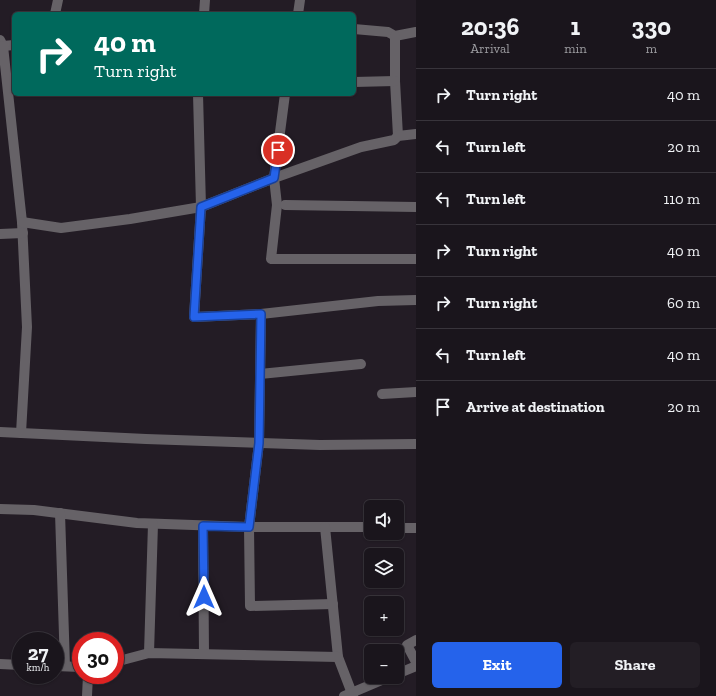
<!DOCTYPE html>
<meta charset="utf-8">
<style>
body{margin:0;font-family:"Zilla Slab",serif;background:#231e25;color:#f1f3f6;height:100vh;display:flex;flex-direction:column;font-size:15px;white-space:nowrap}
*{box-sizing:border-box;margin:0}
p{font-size:13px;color:#9f9fa3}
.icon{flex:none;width:22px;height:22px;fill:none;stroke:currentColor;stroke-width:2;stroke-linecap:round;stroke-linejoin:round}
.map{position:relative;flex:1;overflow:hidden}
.panel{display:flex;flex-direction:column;background:#1a151c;width:300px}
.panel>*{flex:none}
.top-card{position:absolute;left:12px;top:12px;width:344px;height:84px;border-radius:6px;box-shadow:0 1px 3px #0004,0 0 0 1px #38343b;background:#00695c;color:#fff;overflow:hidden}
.buttons{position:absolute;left:364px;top:500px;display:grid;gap:8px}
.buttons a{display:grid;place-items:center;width:40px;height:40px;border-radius:6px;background:#1a151c;box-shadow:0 1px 3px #0004,0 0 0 1px #38343b;font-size:20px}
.speed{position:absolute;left:12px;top:632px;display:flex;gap:8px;font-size:20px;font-weight:700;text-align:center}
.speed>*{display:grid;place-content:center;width:52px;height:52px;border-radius:50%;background:#1a151c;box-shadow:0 1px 3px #0004,0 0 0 1px #38343b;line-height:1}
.speed small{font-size:10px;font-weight:400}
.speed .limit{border:6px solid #d22;background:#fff;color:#111}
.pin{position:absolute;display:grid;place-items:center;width:34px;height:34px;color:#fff;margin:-17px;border:2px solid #fff;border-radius:50%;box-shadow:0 1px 4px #0007}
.me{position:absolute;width:44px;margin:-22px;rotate:0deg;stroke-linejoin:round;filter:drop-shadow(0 0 3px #0008)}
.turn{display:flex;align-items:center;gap:14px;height:84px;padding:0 16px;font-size:18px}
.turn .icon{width:52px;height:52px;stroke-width:2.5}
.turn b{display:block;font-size:28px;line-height:34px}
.eta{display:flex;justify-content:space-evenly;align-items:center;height:68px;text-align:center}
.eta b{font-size:24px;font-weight:700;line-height:28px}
.cta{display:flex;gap:8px;margin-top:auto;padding:8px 16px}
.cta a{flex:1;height:46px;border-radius:6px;background:#2563eb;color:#fff;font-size:16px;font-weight:700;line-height:46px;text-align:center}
.cta a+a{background:#231e25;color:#f1f3f6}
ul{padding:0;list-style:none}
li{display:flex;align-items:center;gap:12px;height:52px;padding:0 16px;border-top:1px solid #38343b}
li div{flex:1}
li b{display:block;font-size:15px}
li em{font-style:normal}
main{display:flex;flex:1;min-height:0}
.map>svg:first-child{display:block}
</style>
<main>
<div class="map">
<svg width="416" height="696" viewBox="0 0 416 696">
<rect width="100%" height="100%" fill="#231c25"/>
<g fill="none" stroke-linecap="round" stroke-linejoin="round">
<g stroke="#666267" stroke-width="10">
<path d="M55,14L58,0"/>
<path d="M204,14L205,0"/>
<path d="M298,14L300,0"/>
<path d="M354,29L388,32L395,36L416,32"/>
<path d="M395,36V81L398,136"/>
<path d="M0,40L3,46L14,45"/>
<path d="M0,47L3,46L22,222L27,327L21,433"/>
<path d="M354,82L395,81"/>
<path d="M285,94L274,178L201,207L194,317L261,314L378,301L416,300"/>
<path d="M416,134L398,136L394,140L361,147L274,178L277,205L271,259H416"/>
<path d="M285,205L416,207"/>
<path d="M22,222L61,228L130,219L201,207L198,94"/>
<path d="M0,234L23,233"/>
<path d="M261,314L259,443L249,527L250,606L333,604"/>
<path d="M260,374L361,364"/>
<path d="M382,394L416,392"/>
<path d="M0,432L146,439L320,445L416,444"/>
<path d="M0,509L34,510L137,523L249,527H371"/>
<path d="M60,513L65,666"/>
<path d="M203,526L204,654"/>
<path d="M325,527L338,657L353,696"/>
<path d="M397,528H416"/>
<path d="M416,640L407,645L416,662"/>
<path d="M149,653L153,524"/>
<path d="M115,662L149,653L338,657"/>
<path d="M0,664L21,665"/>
<path d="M55,666L81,667"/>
<path d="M397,674L416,666"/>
<path d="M87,696L88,675"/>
<path d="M344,696L389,677"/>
</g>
</g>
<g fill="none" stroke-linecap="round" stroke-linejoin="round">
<g stroke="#184099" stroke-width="10">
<path id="route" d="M204,597L203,526L249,527L259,443L261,314L194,317L201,207L274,178L278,150"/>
</g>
<use href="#route" stroke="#2563eb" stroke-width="7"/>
</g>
</svg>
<div class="buttons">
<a><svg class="icon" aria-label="sound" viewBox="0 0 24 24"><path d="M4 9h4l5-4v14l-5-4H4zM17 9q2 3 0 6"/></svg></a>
<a><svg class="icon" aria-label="layers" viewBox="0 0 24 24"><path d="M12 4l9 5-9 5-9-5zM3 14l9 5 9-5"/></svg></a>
<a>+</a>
<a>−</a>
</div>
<div class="speed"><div>27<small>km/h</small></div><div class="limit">30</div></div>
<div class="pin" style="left:278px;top:150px;background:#d93025"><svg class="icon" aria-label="arrive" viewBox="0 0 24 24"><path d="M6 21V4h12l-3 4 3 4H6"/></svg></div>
<svg class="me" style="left:204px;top:597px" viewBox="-20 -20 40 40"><path d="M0-17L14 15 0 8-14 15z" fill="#2563eb" stroke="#fff" stroke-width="4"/></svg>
<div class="top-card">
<div class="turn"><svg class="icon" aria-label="right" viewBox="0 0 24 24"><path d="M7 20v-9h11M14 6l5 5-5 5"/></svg><div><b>40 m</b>Turn right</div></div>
</div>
</div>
<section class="panel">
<div class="eta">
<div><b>20:36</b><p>Arrival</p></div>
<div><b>1</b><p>min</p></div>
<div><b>330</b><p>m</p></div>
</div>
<ul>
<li><svg class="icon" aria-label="right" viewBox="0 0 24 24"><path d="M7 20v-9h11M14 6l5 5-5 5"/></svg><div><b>Turn right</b></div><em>40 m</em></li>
<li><svg class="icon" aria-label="left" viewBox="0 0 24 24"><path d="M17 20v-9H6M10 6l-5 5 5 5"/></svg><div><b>Turn left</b></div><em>20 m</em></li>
<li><svg class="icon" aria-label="left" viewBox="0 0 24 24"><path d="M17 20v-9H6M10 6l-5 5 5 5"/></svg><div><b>Turn left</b></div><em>110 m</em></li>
<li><svg class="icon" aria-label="right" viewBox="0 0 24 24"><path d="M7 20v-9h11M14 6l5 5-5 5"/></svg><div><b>Turn right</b></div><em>40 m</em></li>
<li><svg class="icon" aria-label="right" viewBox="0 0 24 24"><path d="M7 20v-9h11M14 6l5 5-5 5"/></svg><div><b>Turn right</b></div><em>60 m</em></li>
<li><svg class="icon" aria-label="left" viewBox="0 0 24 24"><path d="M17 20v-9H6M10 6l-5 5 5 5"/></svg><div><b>Turn left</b></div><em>40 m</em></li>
<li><svg class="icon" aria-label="arrive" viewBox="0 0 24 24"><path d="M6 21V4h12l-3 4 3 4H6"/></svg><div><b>Arrive at destination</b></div><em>20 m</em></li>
</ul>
<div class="cta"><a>Exit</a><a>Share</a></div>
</section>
</main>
